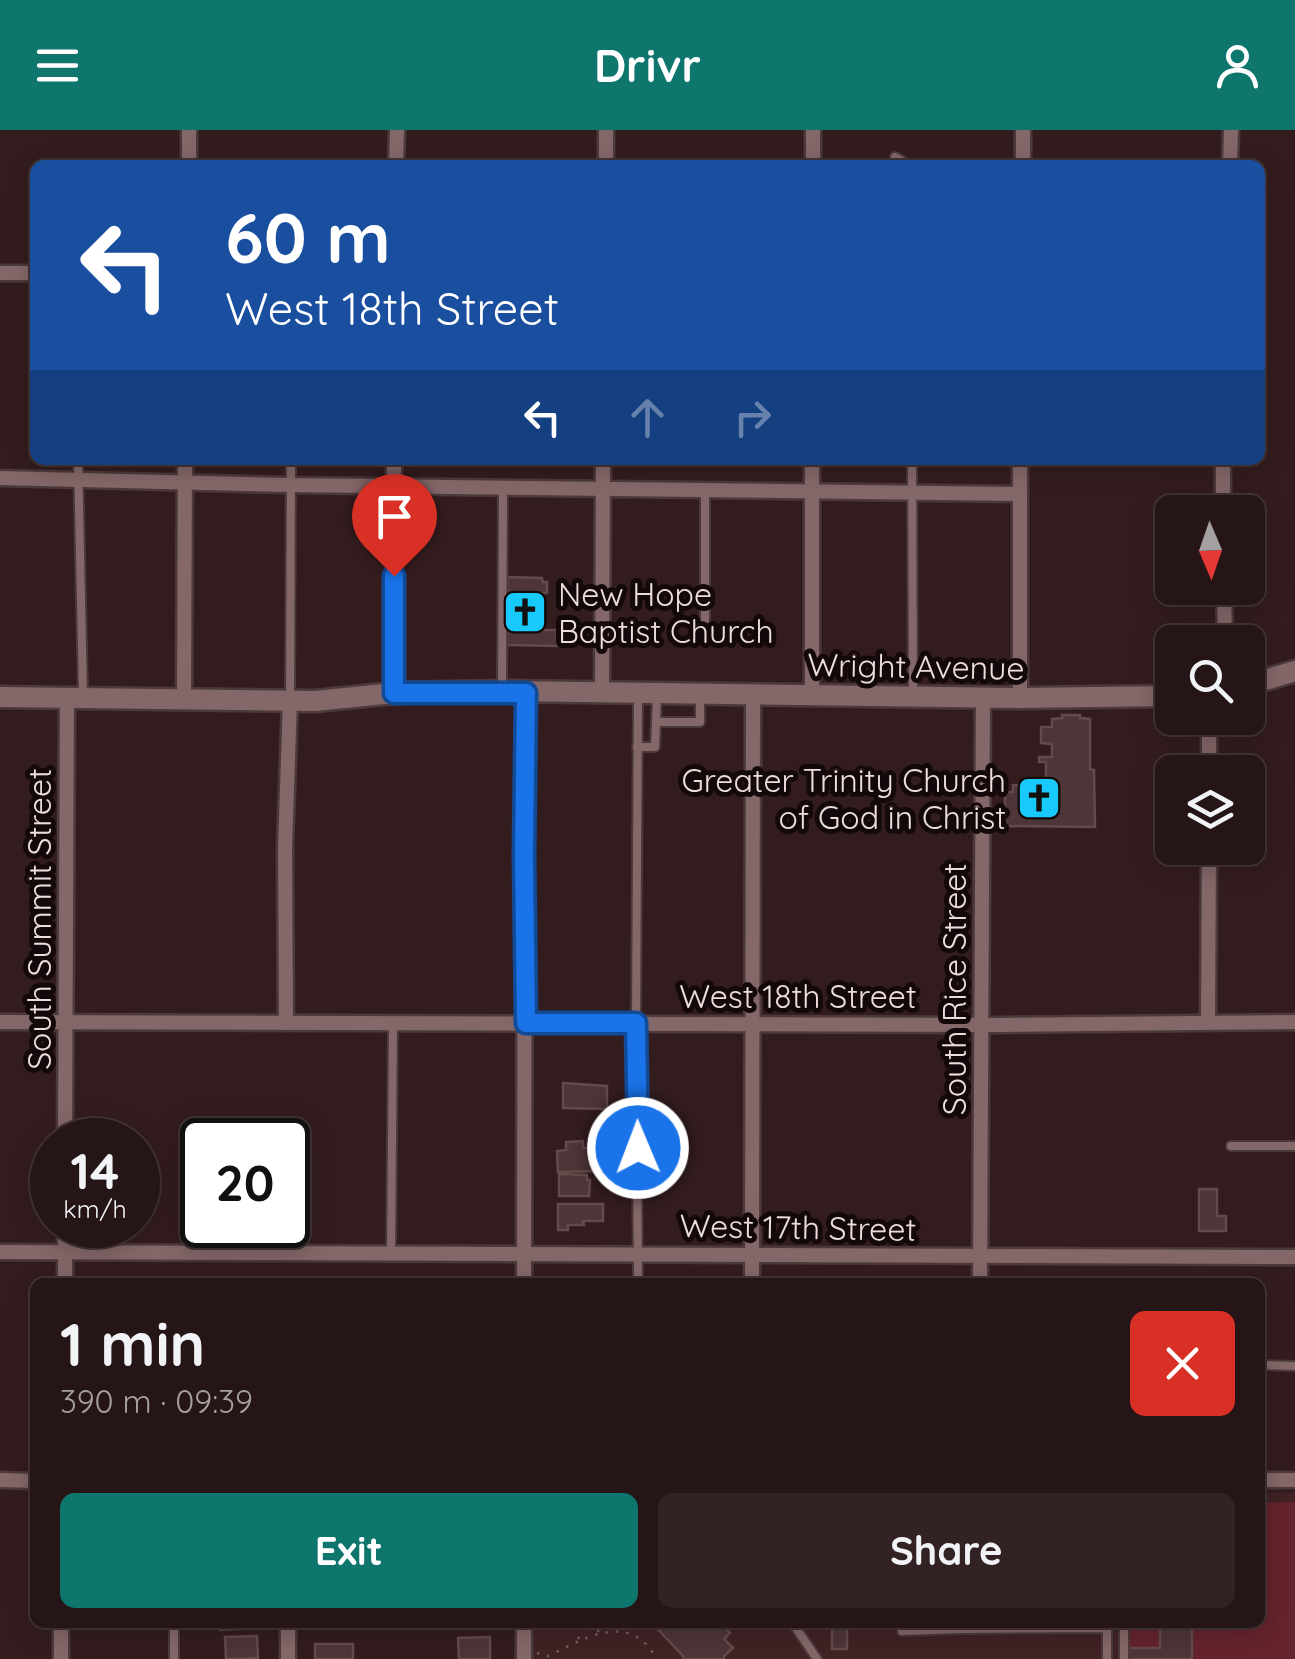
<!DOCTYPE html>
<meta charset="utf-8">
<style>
body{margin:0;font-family:Quicksand,sans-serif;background:#322223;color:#f1f3f6;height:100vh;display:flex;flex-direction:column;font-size:38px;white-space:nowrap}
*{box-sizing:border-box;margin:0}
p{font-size:32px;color:#a49fa1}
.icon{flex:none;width:55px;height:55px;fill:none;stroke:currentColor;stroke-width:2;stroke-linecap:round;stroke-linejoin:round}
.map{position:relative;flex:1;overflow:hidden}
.side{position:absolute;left:30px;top:1148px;width:1235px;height:350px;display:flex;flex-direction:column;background:#261516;border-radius:15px;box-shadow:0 5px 25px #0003,0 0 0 2px #423435}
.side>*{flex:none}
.top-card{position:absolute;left:30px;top:30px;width:1235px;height:305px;border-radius:15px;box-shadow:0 5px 25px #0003,0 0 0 2px #423435;background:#1a4fa0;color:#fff;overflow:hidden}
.needle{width:65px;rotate:178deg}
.fabs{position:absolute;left:1155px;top:365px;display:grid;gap:20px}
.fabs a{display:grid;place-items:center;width:110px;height:110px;border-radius:15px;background:#261516;box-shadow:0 5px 25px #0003,0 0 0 2px #423435;font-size:50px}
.speed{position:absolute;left:30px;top:988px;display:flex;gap:20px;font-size:50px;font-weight:700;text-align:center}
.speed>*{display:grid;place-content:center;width:130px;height:130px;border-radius:50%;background:#261516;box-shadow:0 5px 25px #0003,0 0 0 2px #423435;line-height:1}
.speed small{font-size:25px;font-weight:400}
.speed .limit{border:5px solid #111;border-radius:15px;background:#fff;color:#111}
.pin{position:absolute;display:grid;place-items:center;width:85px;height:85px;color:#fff;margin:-102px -42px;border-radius:50% 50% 50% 0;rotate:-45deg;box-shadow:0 0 10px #0007}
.pin .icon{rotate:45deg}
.me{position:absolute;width:110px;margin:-55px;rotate:359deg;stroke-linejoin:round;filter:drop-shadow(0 0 8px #0008)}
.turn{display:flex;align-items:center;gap:35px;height:210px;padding:0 30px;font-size:45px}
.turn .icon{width:130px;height:130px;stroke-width:2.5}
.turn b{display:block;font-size:70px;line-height:85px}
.lanes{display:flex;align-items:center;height:95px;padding:0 30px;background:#0003;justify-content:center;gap:50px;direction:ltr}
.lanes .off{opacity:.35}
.round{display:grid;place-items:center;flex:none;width:105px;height:105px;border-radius:15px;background:#322223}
.headline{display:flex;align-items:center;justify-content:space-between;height:170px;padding:0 30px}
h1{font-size:60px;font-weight:700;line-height:75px}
.primary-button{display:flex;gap:20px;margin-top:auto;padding:20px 30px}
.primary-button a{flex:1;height:115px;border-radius:15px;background:#0f766e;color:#fff;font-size:40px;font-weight:700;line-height:115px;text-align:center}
.primary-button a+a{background:#322223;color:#f1f3f6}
header{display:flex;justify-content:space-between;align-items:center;height:130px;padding:0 30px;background:#0f766e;color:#fff;font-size:45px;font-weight:700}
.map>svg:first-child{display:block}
</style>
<header><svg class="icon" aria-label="menu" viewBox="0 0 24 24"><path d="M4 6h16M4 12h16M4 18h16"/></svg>Drivr<svg class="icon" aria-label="person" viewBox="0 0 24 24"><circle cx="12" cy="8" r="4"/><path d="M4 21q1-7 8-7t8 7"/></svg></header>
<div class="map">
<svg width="1295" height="1529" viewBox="0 0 1295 1529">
<rect width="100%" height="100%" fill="#331c1e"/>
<path fill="#412225" d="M1295,1362V1529H532V1493L1260,1492V1363Z"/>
<path fill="#65232d" d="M1295,1372V1529H1128L1129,1493L1260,1492V1373Z"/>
<g fill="#4e3537" stroke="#644a4b" stroke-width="2.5">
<path d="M508,447L542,448L543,452H547V463H543L542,500H557V516L507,515Z"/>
<path d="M1062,585H1080V588L1090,589V639L1094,640L1095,697L1005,696V662H1013V655L1028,656V663H1041V657H1046V632H1039V627H1052V614L1041,613V597H1052V589L1063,588Z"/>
<path d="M563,953L607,956V979L563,978Z"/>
<path d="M583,1011V1018H602V1041L558,1042L557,1021L566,1020V1012Z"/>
<path d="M559,1044L587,1045V1050H590L589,1066H559Z"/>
<path d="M1199,1059H1217V1086H1226V1101H1199Z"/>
<path d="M558,1074H603V1091H583L584,1095H568V1100H558Z"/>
<path d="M219,1492H257V1498L220,1500Z"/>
<path d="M651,1492H720L730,1503L724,1509L733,1518L724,1526V1529H683V1526Z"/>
<rect x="832" y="1492" width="15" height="27"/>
<path d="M1160,1492H1192V1529H1128V1518H1160Z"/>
<path d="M257,1506L258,1528L226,1529L225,1507Z"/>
<path d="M490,1507V1529H459L458,1508Z"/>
<rect x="315" y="1514" width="38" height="15"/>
</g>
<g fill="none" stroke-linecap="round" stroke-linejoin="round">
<g stroke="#4c393b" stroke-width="12">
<g id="lane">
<path d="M895,27L909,35"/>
<path d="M78,330L83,564"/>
<path d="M912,330L913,565"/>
<path d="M705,361V502"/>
<path d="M502,557L503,358"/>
<path d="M657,564L656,592H700V564"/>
<path d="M638,567L636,893L638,1152"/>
<path d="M290,570L291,330"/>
<path d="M637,617H655L656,592"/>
<path d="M1231,1016H1295"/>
<path d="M391,1124L393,894"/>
<path d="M1260,1235L1295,1236"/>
<path d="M792,1492L817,1529"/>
<path d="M959,1499L1107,1498V1529"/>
<path d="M902,1501L959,1499V1492"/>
<path d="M174,1529V1492"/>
<path d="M1124,1529V1492"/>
</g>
</g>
<g stroke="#4c393b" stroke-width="19">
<g id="street">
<path d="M813,0V35"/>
<path d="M189,35V0"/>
<path d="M396,35L397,0"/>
<path d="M606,35V0"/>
<path d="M1023,35V0"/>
<path d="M1230,35L1231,0"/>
<path d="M0,143H35"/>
<path d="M0,348L290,355L1020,364"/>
<path d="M1223,382V330"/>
<path d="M1224,458L1225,512"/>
<path d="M394,563V330"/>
<path d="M602,563L603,330"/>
<path d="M812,565V330"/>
<path d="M1020,568V330"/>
<path d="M184,569L185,330"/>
<path d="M1209,642V588"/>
<path d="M0,892L997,895L1295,892"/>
<path d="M1208,892L1209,718"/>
<path d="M286,893L285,718L290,570"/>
<path d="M65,1010L67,569"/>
<path d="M0,1122L1295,1127"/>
<path d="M65,1152V1095"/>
<path d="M524,1152L525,563"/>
<path d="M752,1152L753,564"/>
<path d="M980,1152L983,566"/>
<path d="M0,1350L35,1351"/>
<path d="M1260,1350H1295"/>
<path d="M288,1492V1529"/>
<path d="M61,1529V1492"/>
<path d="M524,1529V1492"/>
</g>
</g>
<g stroke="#4c393b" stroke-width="25">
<g id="secondary">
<path d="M1248,555L1295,541"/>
<path d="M0,567L315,571L394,563L502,561L1020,568L1172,566"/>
</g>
</g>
<g stroke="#735e60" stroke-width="2.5" stroke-dasharray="2.5 8" stroke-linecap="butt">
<path d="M591,1492L596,1500L603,1502"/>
<path d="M578,1509L588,1492"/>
<path d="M537,1523L548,1526C586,1508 629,1480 657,1529"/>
</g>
<use href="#lane" stroke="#846769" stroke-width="8"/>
<use href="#street" stroke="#846769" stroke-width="14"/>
<use href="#secondary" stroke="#846769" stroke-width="20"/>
</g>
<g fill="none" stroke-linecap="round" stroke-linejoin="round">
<g stroke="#114b97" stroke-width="25">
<path id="route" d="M394,446V563H526L524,725L526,893H636L638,1018"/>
</g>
<use href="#route" stroke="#1a73e8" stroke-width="18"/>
</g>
<defs>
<g id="church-square" transform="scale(2.25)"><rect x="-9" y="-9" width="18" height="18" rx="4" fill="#18cafc" stroke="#14090a"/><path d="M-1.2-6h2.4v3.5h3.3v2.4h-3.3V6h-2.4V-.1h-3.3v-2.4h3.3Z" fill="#111"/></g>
</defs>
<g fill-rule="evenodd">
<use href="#church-square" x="525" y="482"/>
<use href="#church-square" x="1039" y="668"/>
</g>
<g text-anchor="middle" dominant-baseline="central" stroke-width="10" stroke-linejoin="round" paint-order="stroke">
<g font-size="32" fill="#ecdcdd" stroke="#14090a" text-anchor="start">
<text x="558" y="464">New Hope<tspan x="558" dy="37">Baptist Church</tspan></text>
<text x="1006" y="650" text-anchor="end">Greater Trinity Church<tspan x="1006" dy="37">of God in Christ</tspan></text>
</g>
<g font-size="32" fill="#ecdcdd" stroke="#14090a">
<text transform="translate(916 536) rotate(1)">Wright Avenue</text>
<text transform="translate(39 789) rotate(-90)">South Summit Street</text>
<text transform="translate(954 859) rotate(-90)">South Rice Street</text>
<text x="798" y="866">West 18th Street</text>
<text transform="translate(798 1097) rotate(1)">West 17th Street</text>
</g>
</g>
</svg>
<div class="fabs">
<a><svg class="needle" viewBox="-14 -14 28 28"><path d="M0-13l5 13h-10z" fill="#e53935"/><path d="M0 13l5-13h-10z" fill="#a49fa1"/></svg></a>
<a><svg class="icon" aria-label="search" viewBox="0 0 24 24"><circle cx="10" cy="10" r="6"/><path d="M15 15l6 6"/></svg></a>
<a><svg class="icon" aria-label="layers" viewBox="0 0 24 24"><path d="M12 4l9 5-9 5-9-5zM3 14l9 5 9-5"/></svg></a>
</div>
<div class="speed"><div>14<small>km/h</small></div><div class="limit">20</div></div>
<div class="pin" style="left:394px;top:446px;background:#d93025"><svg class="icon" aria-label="arrive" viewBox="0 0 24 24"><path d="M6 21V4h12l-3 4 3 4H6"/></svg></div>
<svg class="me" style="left:638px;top:1018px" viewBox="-20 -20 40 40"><circle r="17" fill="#1a73e8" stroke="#fff" stroke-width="3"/><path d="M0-11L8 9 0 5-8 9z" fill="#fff"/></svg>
<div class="top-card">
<div class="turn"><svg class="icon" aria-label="left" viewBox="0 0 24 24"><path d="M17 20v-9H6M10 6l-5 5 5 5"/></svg><div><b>60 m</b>West 18th Street</div></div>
<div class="lanes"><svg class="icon" aria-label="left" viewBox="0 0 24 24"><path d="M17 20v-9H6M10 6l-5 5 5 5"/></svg><svg class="icon off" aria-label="ahead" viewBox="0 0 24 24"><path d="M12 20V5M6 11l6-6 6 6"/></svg><svg class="icon off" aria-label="right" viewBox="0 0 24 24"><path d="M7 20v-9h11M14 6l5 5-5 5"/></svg></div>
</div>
<section class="side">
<div class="headline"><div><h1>1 min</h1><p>390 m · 09:39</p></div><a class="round" style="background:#d93025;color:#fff"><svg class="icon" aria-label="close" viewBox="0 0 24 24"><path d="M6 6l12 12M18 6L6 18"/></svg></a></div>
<div class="primary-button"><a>Exit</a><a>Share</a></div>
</section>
</div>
